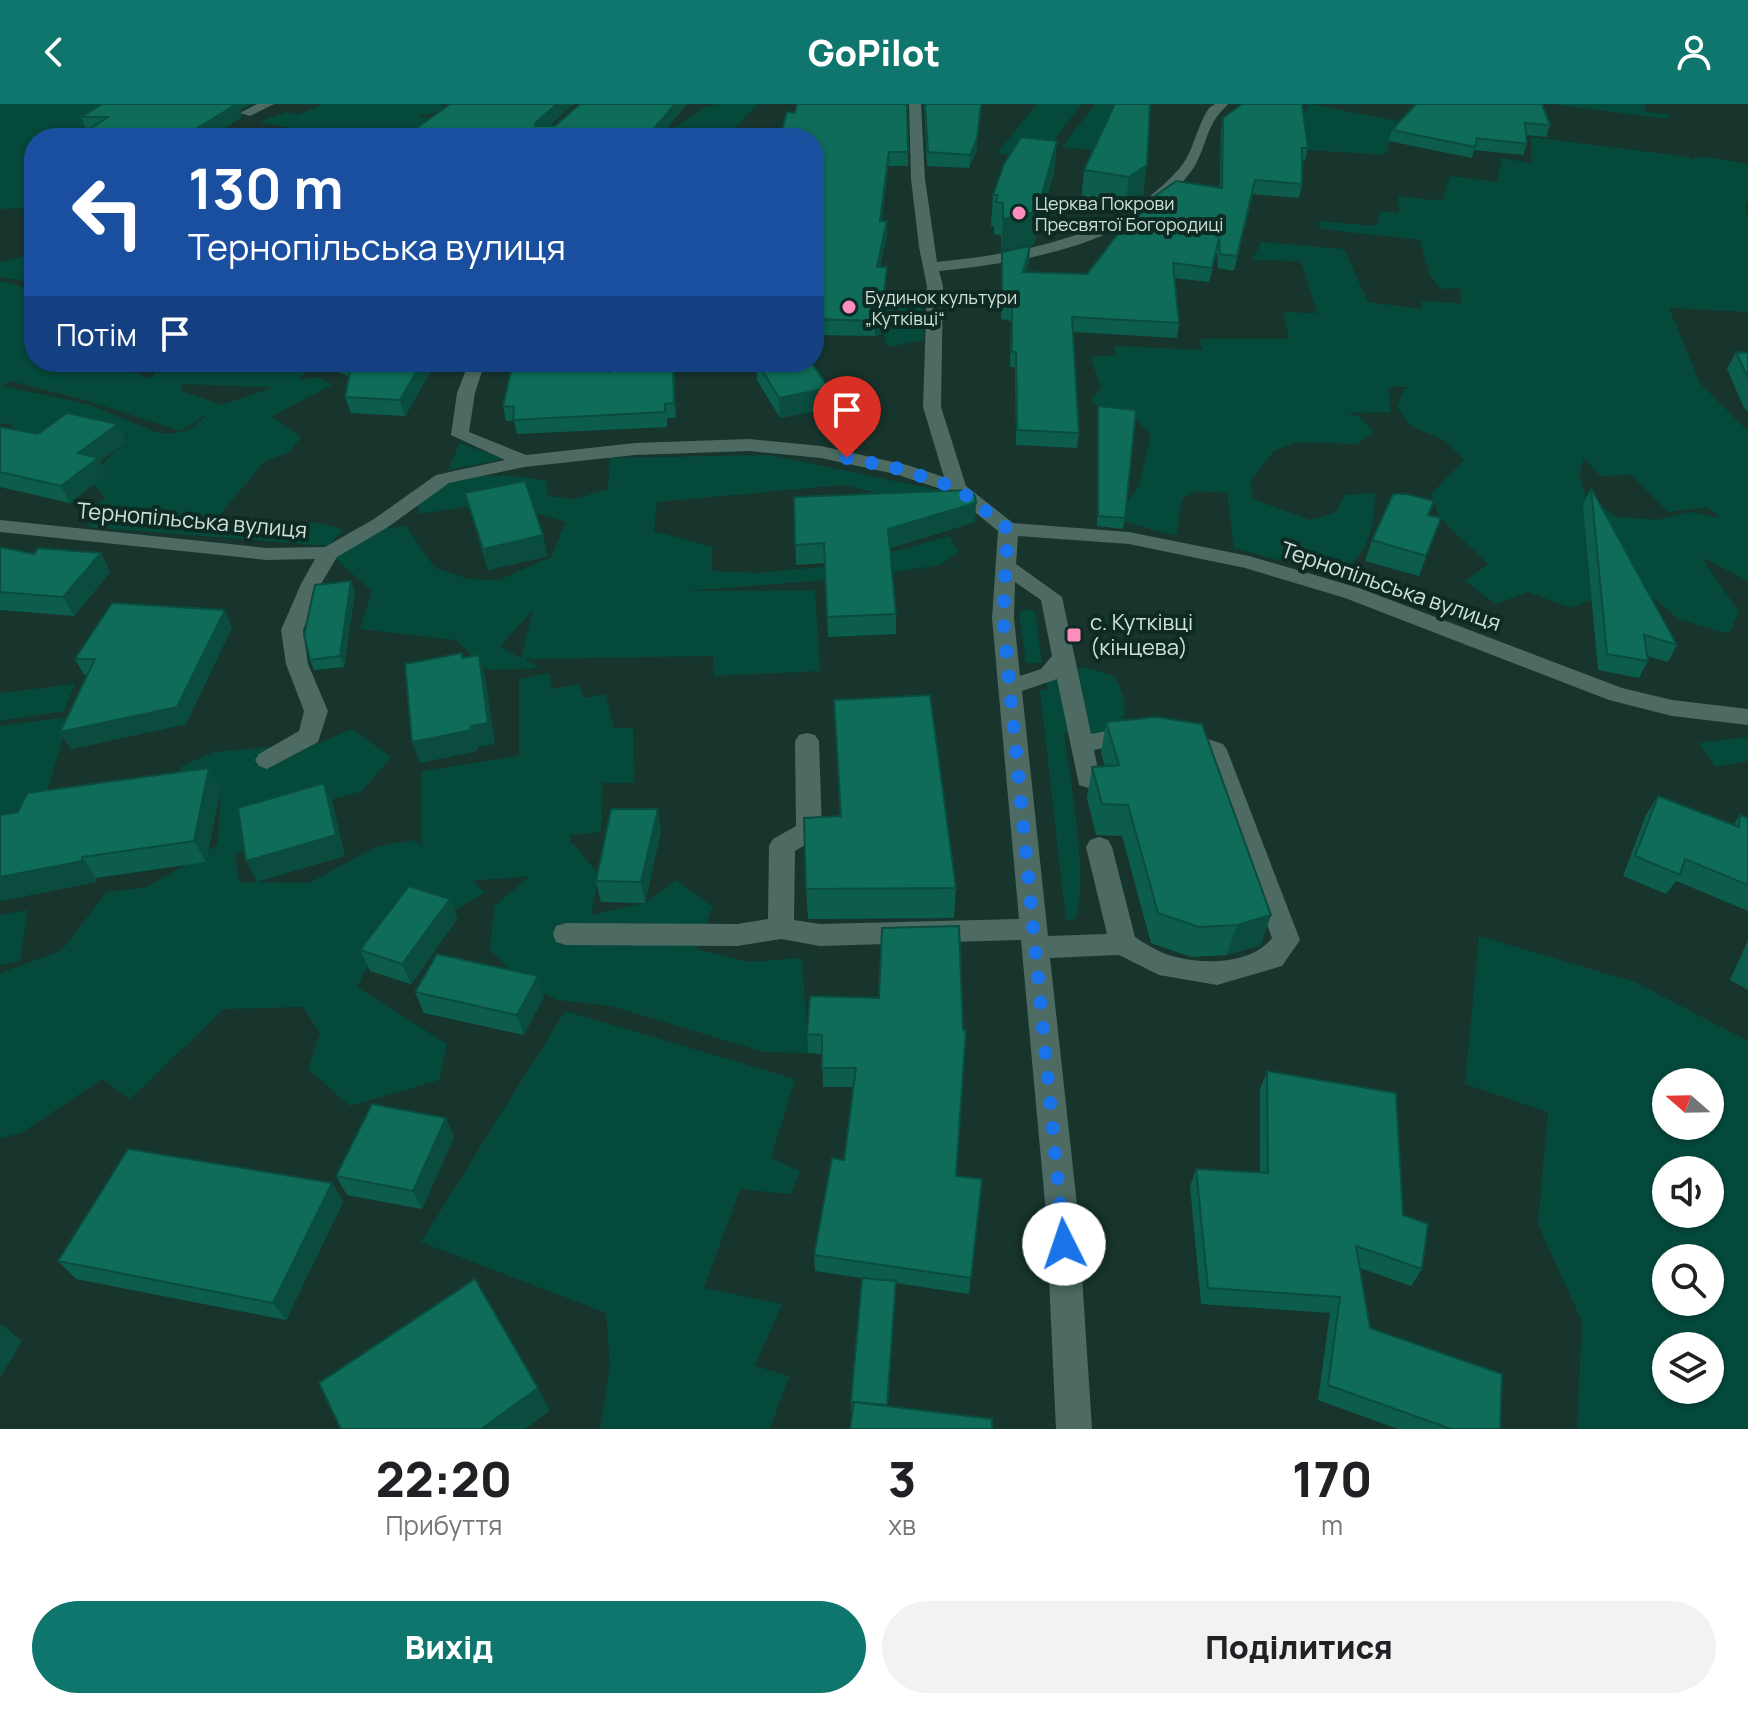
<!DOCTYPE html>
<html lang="uk">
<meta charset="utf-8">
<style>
body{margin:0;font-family:Manrope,sans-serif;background:#f2f2f2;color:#202124;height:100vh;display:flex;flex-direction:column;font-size:30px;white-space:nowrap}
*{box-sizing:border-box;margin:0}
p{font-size:26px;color:#757577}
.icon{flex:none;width:44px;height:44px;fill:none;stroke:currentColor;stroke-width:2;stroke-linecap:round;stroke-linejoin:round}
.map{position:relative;height:1325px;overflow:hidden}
.details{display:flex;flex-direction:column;background:#fff;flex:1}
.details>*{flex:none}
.guide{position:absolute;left:24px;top:24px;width:800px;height:244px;border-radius:32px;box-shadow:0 2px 6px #0004;background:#1a4fa0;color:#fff;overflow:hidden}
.needle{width:52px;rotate:290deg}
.tools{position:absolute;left:1652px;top:964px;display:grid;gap:16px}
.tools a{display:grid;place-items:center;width:72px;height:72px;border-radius:50%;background:#fff;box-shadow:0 2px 6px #0004;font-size:40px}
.pin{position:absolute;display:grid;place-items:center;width:68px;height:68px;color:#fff;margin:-82px -34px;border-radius:50% 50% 50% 0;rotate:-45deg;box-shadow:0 0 8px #0007}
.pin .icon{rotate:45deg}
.me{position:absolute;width:88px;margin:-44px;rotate:356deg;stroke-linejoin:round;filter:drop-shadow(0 0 6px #0008)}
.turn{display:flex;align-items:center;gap:28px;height:168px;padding:0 32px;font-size:36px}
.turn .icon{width:104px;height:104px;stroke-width:2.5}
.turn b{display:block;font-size:56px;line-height:68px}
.then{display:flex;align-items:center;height:76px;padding:0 32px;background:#0003;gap:16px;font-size:30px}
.eta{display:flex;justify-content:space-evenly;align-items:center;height:136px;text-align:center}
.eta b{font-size:48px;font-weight:800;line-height:56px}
.primary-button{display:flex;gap:16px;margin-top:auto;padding:16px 32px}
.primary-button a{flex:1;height:92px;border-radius:48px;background:#0f766e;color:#fff;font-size:32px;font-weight:800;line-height:92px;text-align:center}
.primary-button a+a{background:#f2f2f2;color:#202124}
header{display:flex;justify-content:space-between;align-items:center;height:104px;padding:0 32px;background:#0f766e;color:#fff;font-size:36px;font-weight:800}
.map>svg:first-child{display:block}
</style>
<header><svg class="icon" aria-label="back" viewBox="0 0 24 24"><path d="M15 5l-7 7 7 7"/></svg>GoPilot<svg class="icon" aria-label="person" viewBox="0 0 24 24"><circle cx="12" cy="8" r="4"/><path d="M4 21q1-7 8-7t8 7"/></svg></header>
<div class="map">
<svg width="1748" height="1325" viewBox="0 0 1748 1325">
<rect width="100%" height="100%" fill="#17352d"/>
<g fill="#05493b" fill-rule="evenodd">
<path d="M0,0H116C86,22 73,34 34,34V98L28,104L0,105Z"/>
<path d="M323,0H441L445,4L430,10L417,11L429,15L399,34H347L259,18L287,8L298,11Z"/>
<path d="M718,0H758L734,24L738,34H641L677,22L704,4Z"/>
<path d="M1037,0H1081L1040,56L997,49Z"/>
<path d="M1095,0H1129L1115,48L1062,43Z"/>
<path d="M1310,0L1397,17L1385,51L1275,44Z"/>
<path d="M1551,0H1644L1646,8L1667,10L1668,15Z"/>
<path d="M1531,33L1689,53L1690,56L1702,52L1748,60V100L1745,101L1748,111V208L1669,204L1700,279L1748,327V477L1701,453L1739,508L1729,530L1678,515L1647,489L1601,492L1571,504L1528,488L1496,500L1465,477L1488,460L1440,414L1431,390L1464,356L1444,336L1411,322L1397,303L1404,285L1411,283H1388L1391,308L1347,309L1360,313L1374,328L1357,340L1297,338L1274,347L1251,376L1252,395L1311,416L1336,408L1345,391L1375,389C1373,429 1370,450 1334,471L1234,444L1227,389L1195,387L1182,395L1176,432L1115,415L1139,382L1151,331L1135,315L1105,311L1091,296L1101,283L1090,253L1115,251V242L1203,246L1200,235H1289L1283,208L1317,209L1301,157L1252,156L1261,138L1344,145L1368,198L1422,205V197L1461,199L1460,184L1441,185L1430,172L1420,136L1321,125L1318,117L1376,122L1381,107L1399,109L1398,92L1442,97L1450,72L1497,78L1502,54L1531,59ZM1584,354L1600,372L1631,371L1668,408L1707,403L1720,414L1690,408L1657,416L1616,413L1586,392L1579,372Z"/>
<path d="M34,149V178L0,173V159Z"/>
<path d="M0,177L34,186V258H143L133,268L151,275L160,258H360L355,264L309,261L299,276L317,273L332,281L272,312L301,333L290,348L265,357L216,415C258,434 300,407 343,426L328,442L90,423L84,409L105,394L89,375L128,333L86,325L8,347L13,321L0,319ZM10,277L85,296L180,327L212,307L188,327L161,330L87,300L1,282ZM183,280L272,283V284L221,301L180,286Z"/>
<path d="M895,193L920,198L924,236L888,243C879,225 883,210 895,193Z"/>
<path d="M460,339L504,355L448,366Z"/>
<path d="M770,351L947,388L941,403L842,381L657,398L654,427L712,443V467L757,469L844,461L950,432L958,449L940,461L855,474L684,487L815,486L820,567L714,572L713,552L524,555L539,564L487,566L456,536L360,525L372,487L329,449L348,429L406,422L435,464L468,475L499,476L551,453L566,418L497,398L419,410L418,394C457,370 503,367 546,377L548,392L575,395L608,385L610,354ZM533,506L521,554H520L500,542Z"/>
<path d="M1025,505L1035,508L1042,559H1026L1019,509Z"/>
<path d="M1087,564L1114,572C1125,591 1129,606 1119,626L1082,632L1064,628C1069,673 1090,776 1075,815L1066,817L1040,586H1048L1045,574L1056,566Z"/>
<path d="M549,569L552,585L579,580L584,594L605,590L614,624H633L634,679H602L601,728L570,731V740L573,739L599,771L591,811L645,799L676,776L713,803L696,845L748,858L802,854L808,949L764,948L611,902L557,896L523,878L490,846L494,802L530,772L472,777L485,789L373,852L357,883L447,940L439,976L350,1002L308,965L320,929L303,903L224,905L130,995L102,975L21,1029L0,1034V869L61,847L107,788L147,783L218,741L220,694L179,664L213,648L319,639L352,625L391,653L362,687L290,707L235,752L239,778L309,779L375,743L413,736L422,742V667L519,652V575Z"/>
<path d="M75,580L64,607L0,617V589Z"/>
<path d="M69,613L40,711L0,720V622Z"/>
<path d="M1748,633V657L1715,663L1699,639Z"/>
<path d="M28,806L20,857L0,861V811Z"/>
<path d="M1479,832L1635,878L1748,937V1325H1577L1582,1218L1538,1120L1548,1008L1465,980ZM1666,978H1710V1022H1666ZM1710,1066V1110H1666V1066ZM1666,1154H1710V1198H1666ZM1666,1242H1710V1286H1666Z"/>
<path d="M565,907L795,975L771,1054L800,1067L791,1090L740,1085L704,1184L782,1200L755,1262L789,1272L770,1325H600L610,1261L606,1209L421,1138Z"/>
</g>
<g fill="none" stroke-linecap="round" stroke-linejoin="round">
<g fill="#4d6b62" fill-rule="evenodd">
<path d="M257,0H274L250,12L240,9Z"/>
<path d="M909,0H921L925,75L937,158C1023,149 1119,133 1179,65C1194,48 1196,23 1209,4L1215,0H1228C1223,6 1217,11 1213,19C1204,35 1202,54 1190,69C1132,141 1026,158 939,167L943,182L941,303L966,382L1013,419L1129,428L1249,452L1359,484L1622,584L1672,596L1748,605V621L1672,612L1609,596L1345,494L1245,464L1129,440L1018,432L1016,460L1062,493L1091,630L1133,622L1141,624L1145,630L1141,636L1094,646L1100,675L1097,681L1088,684L1079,681L1057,575L1022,587L1048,832L1107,830L1086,743L1090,736L1099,733L1108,736L1112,743L1135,833C1144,839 1154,845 1163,849C1195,861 1249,863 1272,834L1205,651L1173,640L1169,634L1173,628L1181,626L1223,640L1227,646L1300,836L1282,862L1217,881L1159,871L1119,851L1050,854L1078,1110L1092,1325H1056L1046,1110L1021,836L820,842L781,835L737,842L566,841L556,838L553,830L556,822L566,819L737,820L768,815L769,742L773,735L796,722L795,637L799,631L807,629L815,631L819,637L822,726L818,733L795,747L794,816L820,820L1019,815L992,514L998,427L950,388L895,370L821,354L749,347L635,351L524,363L449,379L388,423L337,453L321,480L303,526L308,560L328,607L318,638L267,665L259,662L255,656L259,650L299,627L304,607L286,560L281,526L301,480L315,455L267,456L0,428V416L267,444L325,443L374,415L436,371L505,356L451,331L457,289L469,258H485L475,289L469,328L526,351L635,339L749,335L821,342L907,361L944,373L923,303L927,182L919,143L911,75ZM1015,478L1041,496L1052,552L1041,565L1020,572L1014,514Z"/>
</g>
</g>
<g fill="#0c5d4c">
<path d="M102,0H251L240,6L242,13L208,34H76L88,26H86L81,13Z"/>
<path d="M924,0H982L976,48L969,64L927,62Z"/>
<path d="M1115,0L1143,93L1125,105L1081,98L1084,66Z"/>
<path d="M1416,0H1543V2L1550,21L1546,33L1526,31L1527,40L1523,51L1474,46L1472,54L1389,37L1392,26Z"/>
<path d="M1223,14L1308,44L1305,57H1302V80L1299,94L1253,90L1234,167L1218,164L1217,148L1209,178L1174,174L1179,219L1177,234L1073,228L1079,329L1077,344L1016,341L1015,263H1010L1011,217L1001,215L1002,148L1030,142L1029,157L1026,168L1087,170L1220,84L1221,27Z"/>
<path d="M814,34L908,48V62H888L882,117L887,131L880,163L886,178L881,230L875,232L814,231Z"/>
<path d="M1057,37L1054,68L1034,140L1001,146V131L994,130V122H991L993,91Z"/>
<path d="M1736,248L1748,249V308L1744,304L1727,265Z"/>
<path d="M326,258H436L405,312L351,309L345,293L349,272L329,265Z"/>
<path d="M513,258H612L611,267L673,258L676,314H667V323L517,330L514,317H506L503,302Z"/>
<path d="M756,258H811L829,284L830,304L780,314L757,276Z"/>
<path d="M1098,302L1125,414L1123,425L1097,422V313Z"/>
<path d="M118,320L126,337L100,357L106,371L70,399L0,383V323L38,330Z"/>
<path d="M1591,384L1677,541L1668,558L1647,552L1648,557L1639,574L1598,566L1583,401Z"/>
<path d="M465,389L548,452L488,466Z"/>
<path d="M794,393L975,418L890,444L896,510V530L828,533L825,459L796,461Z"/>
<path d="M1429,411L1441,414L1419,472L1365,457L1372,436Z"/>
<path d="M0,443L34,450L101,449L110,468L74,512L0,506Z"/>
<path d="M351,477L355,488L344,563L314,566L310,556Z"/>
<path d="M232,523L186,620L71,645L60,628L87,571H84L75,555Z"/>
<path d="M834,596L956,784L954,814L808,815L806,785L840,712Z"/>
<path d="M1106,618L1261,841L1227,851L1191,853L1151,839L1122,732L1096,731L1087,694L1092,663L1105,662L1101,649Z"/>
<path d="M209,664L220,686L206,758L96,774V778L0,797Z"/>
<path d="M1658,692L1733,721L1740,711L1748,714V807L1676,777L1666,790L1623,772L1646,711Z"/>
<path d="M661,726L645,799L601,798L596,777Z"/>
<path d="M450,795L457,815L411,880L370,867L360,846Z"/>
<path d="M1748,836V886L1730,876Z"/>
<path d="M415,888L544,892L524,931L424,909Z"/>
<path d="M810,892L956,1072L982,1075L969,1190L896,1179L888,1302L851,1306L862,1174L815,1167L814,1151L844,1056L854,983H823L822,950L808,949L807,930Z"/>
<path d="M1267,967L1403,1111L1422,1165L1411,1182L1360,1164L1370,1224L1500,1325H1398L1318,1296L1330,1209L1201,1200L1190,1082L1196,1065L1260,1069V985Z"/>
<path d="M454,1033L422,1105L347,1091L336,1072Z"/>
<path d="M332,1079L343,1098L286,1216L76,1175L58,1157Z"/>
</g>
<g fill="#0a4c3e">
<path d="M234,0H251L240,6L242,13L208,34H181Z"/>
<path d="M557,0H574L538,32L536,18Z"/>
<path d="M675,0H687L659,34H646Z"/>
<path d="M981,0L976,48L969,64L970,51Z"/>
<path d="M1057,37L1054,68L1034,140L1001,146L1003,115Z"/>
<path d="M889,48L888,62L880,131V117Z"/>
<path d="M1147,61L1143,93L1125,105L1129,73Z"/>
<path d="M887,117V131L877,177V163Z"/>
<path d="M1030,142L1029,157L1022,183L1023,168Z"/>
<path d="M887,163L886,178L881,230L875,232V217Z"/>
<path d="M422,258H436L405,312L400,296Z"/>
<path d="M609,258H612L610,282L608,268Z"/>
<path d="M673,258L675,272L676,314L674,299Z"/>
<path d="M829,284L830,304L780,314L779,294Z"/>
<path d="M118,320L126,337L100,357L106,371L70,399L61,382L78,349Z"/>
<path d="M976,399L975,418L888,445V425Z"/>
<path d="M543,431L548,452L488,466L483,445Z"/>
<path d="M101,449L110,468L74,512L63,493Z"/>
<path d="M351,477L355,488L344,563L340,552Z"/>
<path d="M225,506L232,523L186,620L71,645L60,628Z"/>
<path d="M479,551L485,572L495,640L478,643V647L420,659L412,638L471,622Z"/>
<path d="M209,664L220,686L206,758L194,737Z"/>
<path d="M324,679L333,700L345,752L257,778L246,757Z"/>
<path d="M658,705L661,726L645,799L641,778Z"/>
<path d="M82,753L96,774V778L0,797V773Z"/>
<path d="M450,795L457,815L411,880L402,860Z"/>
<path d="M1271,811L1261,841L1227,851L1237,821Z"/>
<path d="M538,872L544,892L524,931L517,911Z"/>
<path d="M446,1014L454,1033L422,1105L413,1087Z"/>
<path d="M332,1079L343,1098L286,1216L273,1199Z"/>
<path d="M1,1220L22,1237L0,1274V1223Z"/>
<path d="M538,1284L550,1307L525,1325H481Z"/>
</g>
<g fill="#0e6c58" stroke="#0a4c3e" stroke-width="2">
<path d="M102,0H237L181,34H76L108,13H81Z"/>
<path d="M450,0H557L536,18L535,22H555L580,0H675L646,34H403Z"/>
<path d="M797,0H907L908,48H889L880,117H887L877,163H887L881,214L875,217L814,215V34H780L787,8L795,9Z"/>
<path d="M925,0H981L977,35L970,51L928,48Z"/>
<path d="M1115,0H1150L1147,61L1129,73L1084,66Z"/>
<path d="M1242,0H1302L1308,44H1302V80L1255,76L1237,152L1220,150L1219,134L1212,164L1173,159L1179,219L1072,213L1079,329L1017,326L1016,248H1012V202L1002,201V148L1030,142L1023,168L1087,170L1138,104L1176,77L1222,84L1223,14Z"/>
<path d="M1416,0H1542L1550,21L1525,19L1527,40L1477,34L1475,43L1392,26Z"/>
<path d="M1021,33L1057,37L1037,108L1003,115V99L996,98L998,91H993L1004,60Z"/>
<path d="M1736,248L1748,249V274Z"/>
<path d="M351,258H422L400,296L345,293L352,258Z"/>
<path d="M513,258H609L608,268L673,258L674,299L665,300V308L513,316L514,303L503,302Z"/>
<path d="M757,258H811L829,284L779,294Z"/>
<path d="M1098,302L1136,306L1125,414L1098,412Z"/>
<path d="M67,309L118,320L78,349L98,354L61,382L0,368V323L38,330Z"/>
<path d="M525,377L543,431L483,445L465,389Z"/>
<path d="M1591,384L1677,541L1644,531L1648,557L1607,550Z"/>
<path d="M968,386L975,392L976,399L888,425L896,510L827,513L824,439L795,441L794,393Z"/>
<path d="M1393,390H1407L1434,397L1428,411L1441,414L1426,452L1372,436Z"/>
<path d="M0,443L34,450L38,444L101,449L63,493L0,488Z"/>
<path d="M351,477L340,552L310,556L304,531L315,481Z"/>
<path d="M112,499L225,506L177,603L60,628L95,555H75Z"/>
<path d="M462,549V554L479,551L488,619L471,622L472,626L412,638L405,560Z"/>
<path d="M930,591L956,784L806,785L804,714L841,712L834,596Z"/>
<path d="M1157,613L1202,620L1271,811L1237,821L1199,823L1158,809L1128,701L1102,700L1092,663L1119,661L1106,618Z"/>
<path d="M209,664L194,737L82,753V757L0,773V711L18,708L27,689Z"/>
<path d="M324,679L336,731L246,757L238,704Z"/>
<path d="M1658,692L1739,723L1740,711L1748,714V781L1685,755L1680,771L1635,752Z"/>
<path d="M611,705H658L641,778L596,777Z"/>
<path d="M409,782L450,795L402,860L360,846Z"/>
<path d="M959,822L963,926H966L956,1072L982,1075L971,1174L814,1151L832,1054L844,1056L856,964H822V931L807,930L810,892L879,894L882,824Z"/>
<path d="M437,850L538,872L517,911L415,888Z"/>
<path d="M1267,967L1396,989L1403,1111L1428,1120L1422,1165L1356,1142L1370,1224L1502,1270L1500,1325H1451L1328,1281L1340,1193L1208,1184L1196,1065L1268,1069Z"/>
<path d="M372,1000L446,1014L413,1087L336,1072Z"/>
<path d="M128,1045L332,1079L273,1199L58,1157Z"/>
<path d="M862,1174L896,1177L887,1301L851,1298Z"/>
<path d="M475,1175L538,1284L481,1325H341L319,1279Z"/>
<path d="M854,1298L992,1315V1325H850Z"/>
</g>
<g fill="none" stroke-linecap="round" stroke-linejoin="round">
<path stroke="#1a73e8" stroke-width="14" stroke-dasharray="0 25.2" d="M847,354L900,365L957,384L1008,425L1003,514L1064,1140"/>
</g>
<g fill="#fe8ebe" stroke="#0d2a23" stroke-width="3">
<circle cx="1019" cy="109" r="8"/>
<circle cx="849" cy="203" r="8"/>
<rect x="1066" y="523" width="16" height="16" rx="4"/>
</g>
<g text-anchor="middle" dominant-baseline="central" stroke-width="8" stroke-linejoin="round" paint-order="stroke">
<g font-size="18" fill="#d0e0db" stroke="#0d2a23" text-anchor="start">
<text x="1035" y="99">Церква Покрови<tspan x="1035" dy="21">Пресвятої Богородиці</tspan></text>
<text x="865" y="193">Будинок культури<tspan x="865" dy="21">„Кутківці“</tspan></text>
</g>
<g font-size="22" fill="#d0e0db" stroke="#0d2a23">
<text transform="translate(192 416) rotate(5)">Тернопільська вулиця</text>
<text transform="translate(1391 482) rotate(19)">Тернопільська вулиця</text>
</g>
<g font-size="22" fill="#d0e0db" stroke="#0d2a23" text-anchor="start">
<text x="1090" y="518">с. Кутківці<tspan x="1090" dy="25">(кінцева)</tspan></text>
</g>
</g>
</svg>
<div class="tools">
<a><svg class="needle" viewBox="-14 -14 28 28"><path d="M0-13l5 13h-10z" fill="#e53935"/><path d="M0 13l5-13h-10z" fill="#757577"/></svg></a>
<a><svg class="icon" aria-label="sound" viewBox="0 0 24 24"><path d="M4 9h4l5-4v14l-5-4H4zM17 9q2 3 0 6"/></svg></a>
<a><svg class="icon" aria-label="search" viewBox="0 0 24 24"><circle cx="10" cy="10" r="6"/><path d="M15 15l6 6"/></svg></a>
<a><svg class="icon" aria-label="layers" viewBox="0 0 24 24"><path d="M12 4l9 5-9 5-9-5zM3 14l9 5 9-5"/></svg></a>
</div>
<div class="pin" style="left:847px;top:354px;background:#d93025"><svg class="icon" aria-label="arrive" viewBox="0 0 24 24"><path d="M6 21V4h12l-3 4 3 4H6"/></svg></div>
<svg class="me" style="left:1064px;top:1140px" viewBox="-20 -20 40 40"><circle r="19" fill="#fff"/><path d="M0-13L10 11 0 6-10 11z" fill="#1a73e8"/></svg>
<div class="guide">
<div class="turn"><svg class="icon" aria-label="left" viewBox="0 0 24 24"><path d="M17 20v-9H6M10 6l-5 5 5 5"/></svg><div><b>130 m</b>Тернопільська вулиця</div></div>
<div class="then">Потім<svg class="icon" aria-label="arrive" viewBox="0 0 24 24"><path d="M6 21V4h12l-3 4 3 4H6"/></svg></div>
</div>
</div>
<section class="details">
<div class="eta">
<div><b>22:20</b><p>Прибуття</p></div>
<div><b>3</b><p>хв</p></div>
<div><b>170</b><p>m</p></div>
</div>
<div class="primary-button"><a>Вихід</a><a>Поділитися</a></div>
</section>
